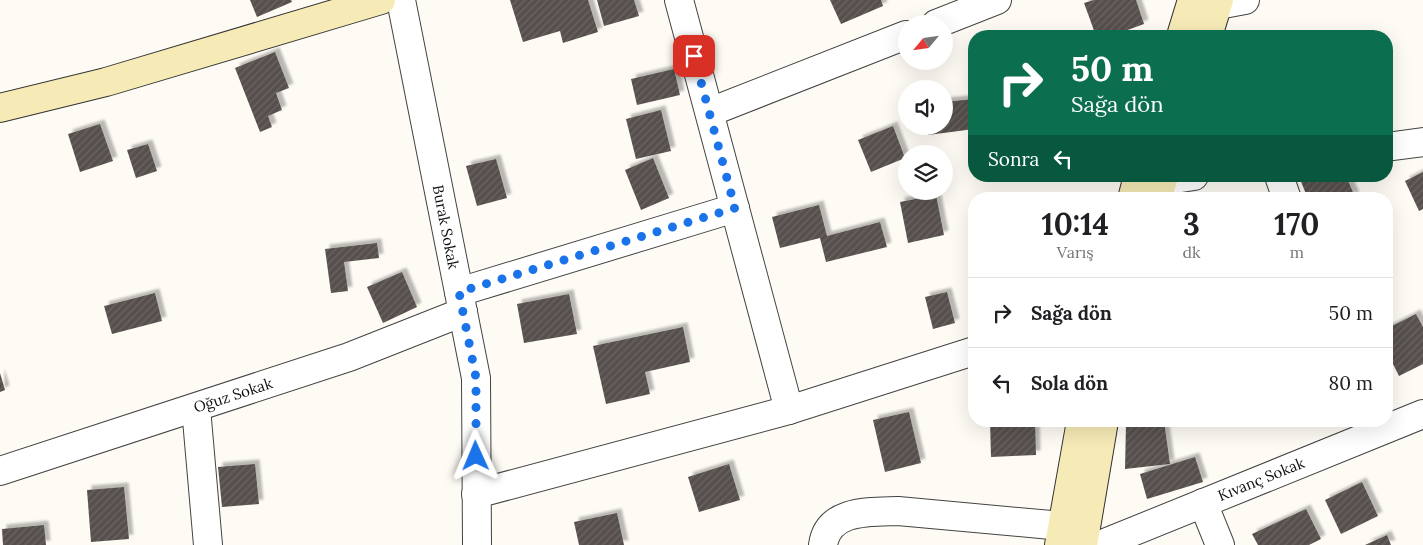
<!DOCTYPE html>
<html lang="tr">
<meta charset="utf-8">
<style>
body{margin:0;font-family:Lora,serif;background:#f6f6f6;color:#202124;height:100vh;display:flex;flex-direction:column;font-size:19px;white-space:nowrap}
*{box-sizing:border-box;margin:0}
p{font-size:16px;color:#757577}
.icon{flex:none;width:28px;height:28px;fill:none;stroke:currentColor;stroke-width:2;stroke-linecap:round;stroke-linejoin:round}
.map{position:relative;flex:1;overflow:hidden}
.side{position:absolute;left:968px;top:192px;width:425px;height:235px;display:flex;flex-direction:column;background:#fff;border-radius:20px;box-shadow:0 5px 20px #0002}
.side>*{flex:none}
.guide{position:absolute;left:968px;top:30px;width:425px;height:152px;border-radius:20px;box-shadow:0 5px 20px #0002;background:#0b6e4f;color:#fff;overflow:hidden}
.needle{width:32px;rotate:241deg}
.fabs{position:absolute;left:898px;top:15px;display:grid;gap:10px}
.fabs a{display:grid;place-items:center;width:55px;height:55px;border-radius:50%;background:#fff;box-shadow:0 5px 20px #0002;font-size:25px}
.pin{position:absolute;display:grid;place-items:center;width:42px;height:42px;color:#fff;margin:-21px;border-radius:10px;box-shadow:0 2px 8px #0006}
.me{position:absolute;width:55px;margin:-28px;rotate:359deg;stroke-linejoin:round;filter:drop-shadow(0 0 4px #0008)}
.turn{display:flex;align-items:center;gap:18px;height:105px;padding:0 20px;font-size:22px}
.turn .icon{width:65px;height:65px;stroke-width:2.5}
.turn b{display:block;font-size:35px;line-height:42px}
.then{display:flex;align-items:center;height:48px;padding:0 20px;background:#0003;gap:10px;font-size:19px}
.eta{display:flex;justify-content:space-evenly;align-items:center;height:85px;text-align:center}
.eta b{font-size:30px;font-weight:800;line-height:35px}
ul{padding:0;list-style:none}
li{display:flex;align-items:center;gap:15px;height:70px;padding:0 20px;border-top:1px solid #e0e0e0}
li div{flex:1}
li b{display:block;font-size:19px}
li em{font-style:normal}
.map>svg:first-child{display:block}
</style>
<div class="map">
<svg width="1423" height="545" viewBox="0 0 1423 545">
<defs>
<pattern id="building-hatch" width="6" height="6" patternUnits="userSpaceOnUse" patternTransform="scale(1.25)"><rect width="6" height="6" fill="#57504d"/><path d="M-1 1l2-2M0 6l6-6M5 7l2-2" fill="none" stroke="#6a6562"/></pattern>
<filter id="shadow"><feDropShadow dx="4.5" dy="-4.5" stdDeviation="1" flood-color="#0004"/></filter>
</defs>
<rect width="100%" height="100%" fill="#fefbf4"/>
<g fill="url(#building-hatch)" filter="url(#shadow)">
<path d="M250,0H291L292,2L257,17Z"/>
<path d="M510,0H588L598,32L563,43L560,31L523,42Z"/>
<path d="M597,0H634L639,16L604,26Z"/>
<path d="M830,0H881L883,6L841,24Z"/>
<path d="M1094,0H1136L1144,24L1111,36H1096L1084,3Z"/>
<path d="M275,52L289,88L276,93L282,110L268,116L272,127L260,132L235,68Z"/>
<path d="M674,69L680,95L637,105L631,79Z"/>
<path d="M974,99V129L928,135L927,126H944V102Z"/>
<path d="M661,110L671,151L636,159L626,119Z"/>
<path d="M100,124L113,161L80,172L68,134Z"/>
<path d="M893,126L905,158L871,172L858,140Z"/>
<path d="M148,144L157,171L136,178L127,150Z"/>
<path d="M653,158L669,198L641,210L625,170Z"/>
<path d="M496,159L507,198L477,206L466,166Z"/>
<path d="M1423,172V209L1419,211L1405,181Z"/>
<path d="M1307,176H1346L1355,197L1308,199L1300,179Z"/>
<path d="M936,195L944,235L908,243L900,202Z"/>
<path d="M819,205L827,236L880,222L887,247L826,262L820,238L780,248L772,217Z"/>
<path d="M377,243L379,258L344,262L348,291L331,293L325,249Z"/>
<path d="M402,272L417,307L383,323L367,287Z"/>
<path d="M947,292L955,323L933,329L925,297Z"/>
<path d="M155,293L162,321L112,334L104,306Z"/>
<path d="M569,294L577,334L524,343L517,304Z"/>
<path d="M1416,314L1423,327V364L1399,376L1386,350V329Z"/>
<path d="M683,327L690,362L645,372L650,394L606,404L593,346Z"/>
<path d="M0,373L5,390L0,392Z"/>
<path d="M909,412L921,463L885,472L873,420Z"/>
<path d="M990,421H1035L1036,455L991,457Z"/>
<path d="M1147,421H1164L1170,464L1125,469L1126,424Z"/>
<path d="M1195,457L1203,482L1147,499L1140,474Z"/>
<path d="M255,464L259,504L222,507L218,467Z"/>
<path d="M729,464L740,500L699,512L688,477Z"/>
<path d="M1362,482L1378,516L1341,534L1325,500Z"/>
<path d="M124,487L129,539L91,542L87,490Z"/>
<path d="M1306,509L1321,539L1309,545H1258L1252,534Z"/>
<path d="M617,513L624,545H579L574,522Z"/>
<path d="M44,525L46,545H3L2,529Z"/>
<path d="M1387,535L1391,545H1365Z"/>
</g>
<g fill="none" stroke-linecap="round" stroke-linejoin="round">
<g stroke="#434343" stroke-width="30">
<g id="street">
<path d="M401,0L476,378L477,545"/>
<path d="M679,0L789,410"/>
<path d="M1218,5L1245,0"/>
<path d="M936,24L997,0"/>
<path d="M710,112L906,35"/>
<path d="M1386,147L1423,142"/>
<path d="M1279,176L1287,199"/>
<path d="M1162,181L1194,176"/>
<path d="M459,292L735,208"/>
<path d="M196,408L208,545"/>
<path d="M0,471L349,357L463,312"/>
<path d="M476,494L789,410L974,351"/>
<path d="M1203,503L1220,545"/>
<path d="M823,545C828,509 870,512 898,511L1062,526"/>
<path d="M1100,545L1423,414"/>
</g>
</g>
<g stroke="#323232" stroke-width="30">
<g id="secondary">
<path d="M1181,36L1192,0"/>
<path d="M1208,36L1219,0"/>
<path d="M0,108L106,82L381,0"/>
<path d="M1132,199L1138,176"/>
<path d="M1157,199L1164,176"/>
<path d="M1059,545L1081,421"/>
<path d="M1083,545L1104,421"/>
</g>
</g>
<use href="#street" stroke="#fff" stroke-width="28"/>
<use href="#secondary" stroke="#f6ebb6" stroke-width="28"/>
</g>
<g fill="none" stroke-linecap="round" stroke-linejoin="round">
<path stroke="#1a73e8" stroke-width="9" stroke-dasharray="0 16.2" d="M476,456V378L459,292L735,208L694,56"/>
</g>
<g text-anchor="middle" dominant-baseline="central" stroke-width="5" stroke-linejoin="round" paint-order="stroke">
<g font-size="15" fill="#101010" stroke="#fff">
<text transform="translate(446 227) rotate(79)">Burak Sokak</text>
<text transform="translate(233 395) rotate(-18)">Oğuz Sokak</text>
<text transform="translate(1261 479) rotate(-22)">Kıvanç Sokak</text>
</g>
</g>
</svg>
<div class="fabs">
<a><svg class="needle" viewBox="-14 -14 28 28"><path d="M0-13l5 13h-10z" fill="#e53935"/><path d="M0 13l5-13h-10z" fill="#757577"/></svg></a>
<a><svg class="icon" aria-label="sound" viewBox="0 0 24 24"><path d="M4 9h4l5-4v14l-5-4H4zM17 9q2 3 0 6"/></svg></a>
<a><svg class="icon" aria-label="layers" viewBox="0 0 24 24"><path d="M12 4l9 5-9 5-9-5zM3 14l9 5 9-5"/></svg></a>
</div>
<div class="pin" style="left:694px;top:56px;background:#d93025"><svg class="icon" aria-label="arrive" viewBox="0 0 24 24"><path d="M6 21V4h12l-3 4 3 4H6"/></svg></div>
<svg class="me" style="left:476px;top:456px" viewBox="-20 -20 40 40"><path d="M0-17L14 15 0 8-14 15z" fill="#1a73e8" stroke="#fff" stroke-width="4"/></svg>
<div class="guide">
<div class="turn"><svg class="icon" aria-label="right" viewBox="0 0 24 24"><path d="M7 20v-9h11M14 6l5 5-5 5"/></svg><div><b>50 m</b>Sağa dön</div></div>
<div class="then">Sonra<svg class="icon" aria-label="left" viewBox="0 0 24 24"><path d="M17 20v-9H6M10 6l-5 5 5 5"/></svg></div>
</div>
<section class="side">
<div class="eta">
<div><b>10:14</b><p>Varış</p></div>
<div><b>3</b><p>dk</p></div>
<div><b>170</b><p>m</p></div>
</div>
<ul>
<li><svg class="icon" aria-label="right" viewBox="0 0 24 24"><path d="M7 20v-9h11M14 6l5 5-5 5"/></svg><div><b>Sağa dön</b></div><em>50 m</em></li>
<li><svg class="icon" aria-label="left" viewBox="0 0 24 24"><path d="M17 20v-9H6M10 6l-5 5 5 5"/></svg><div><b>Sola dön</b></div><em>80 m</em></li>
</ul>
</section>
</div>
